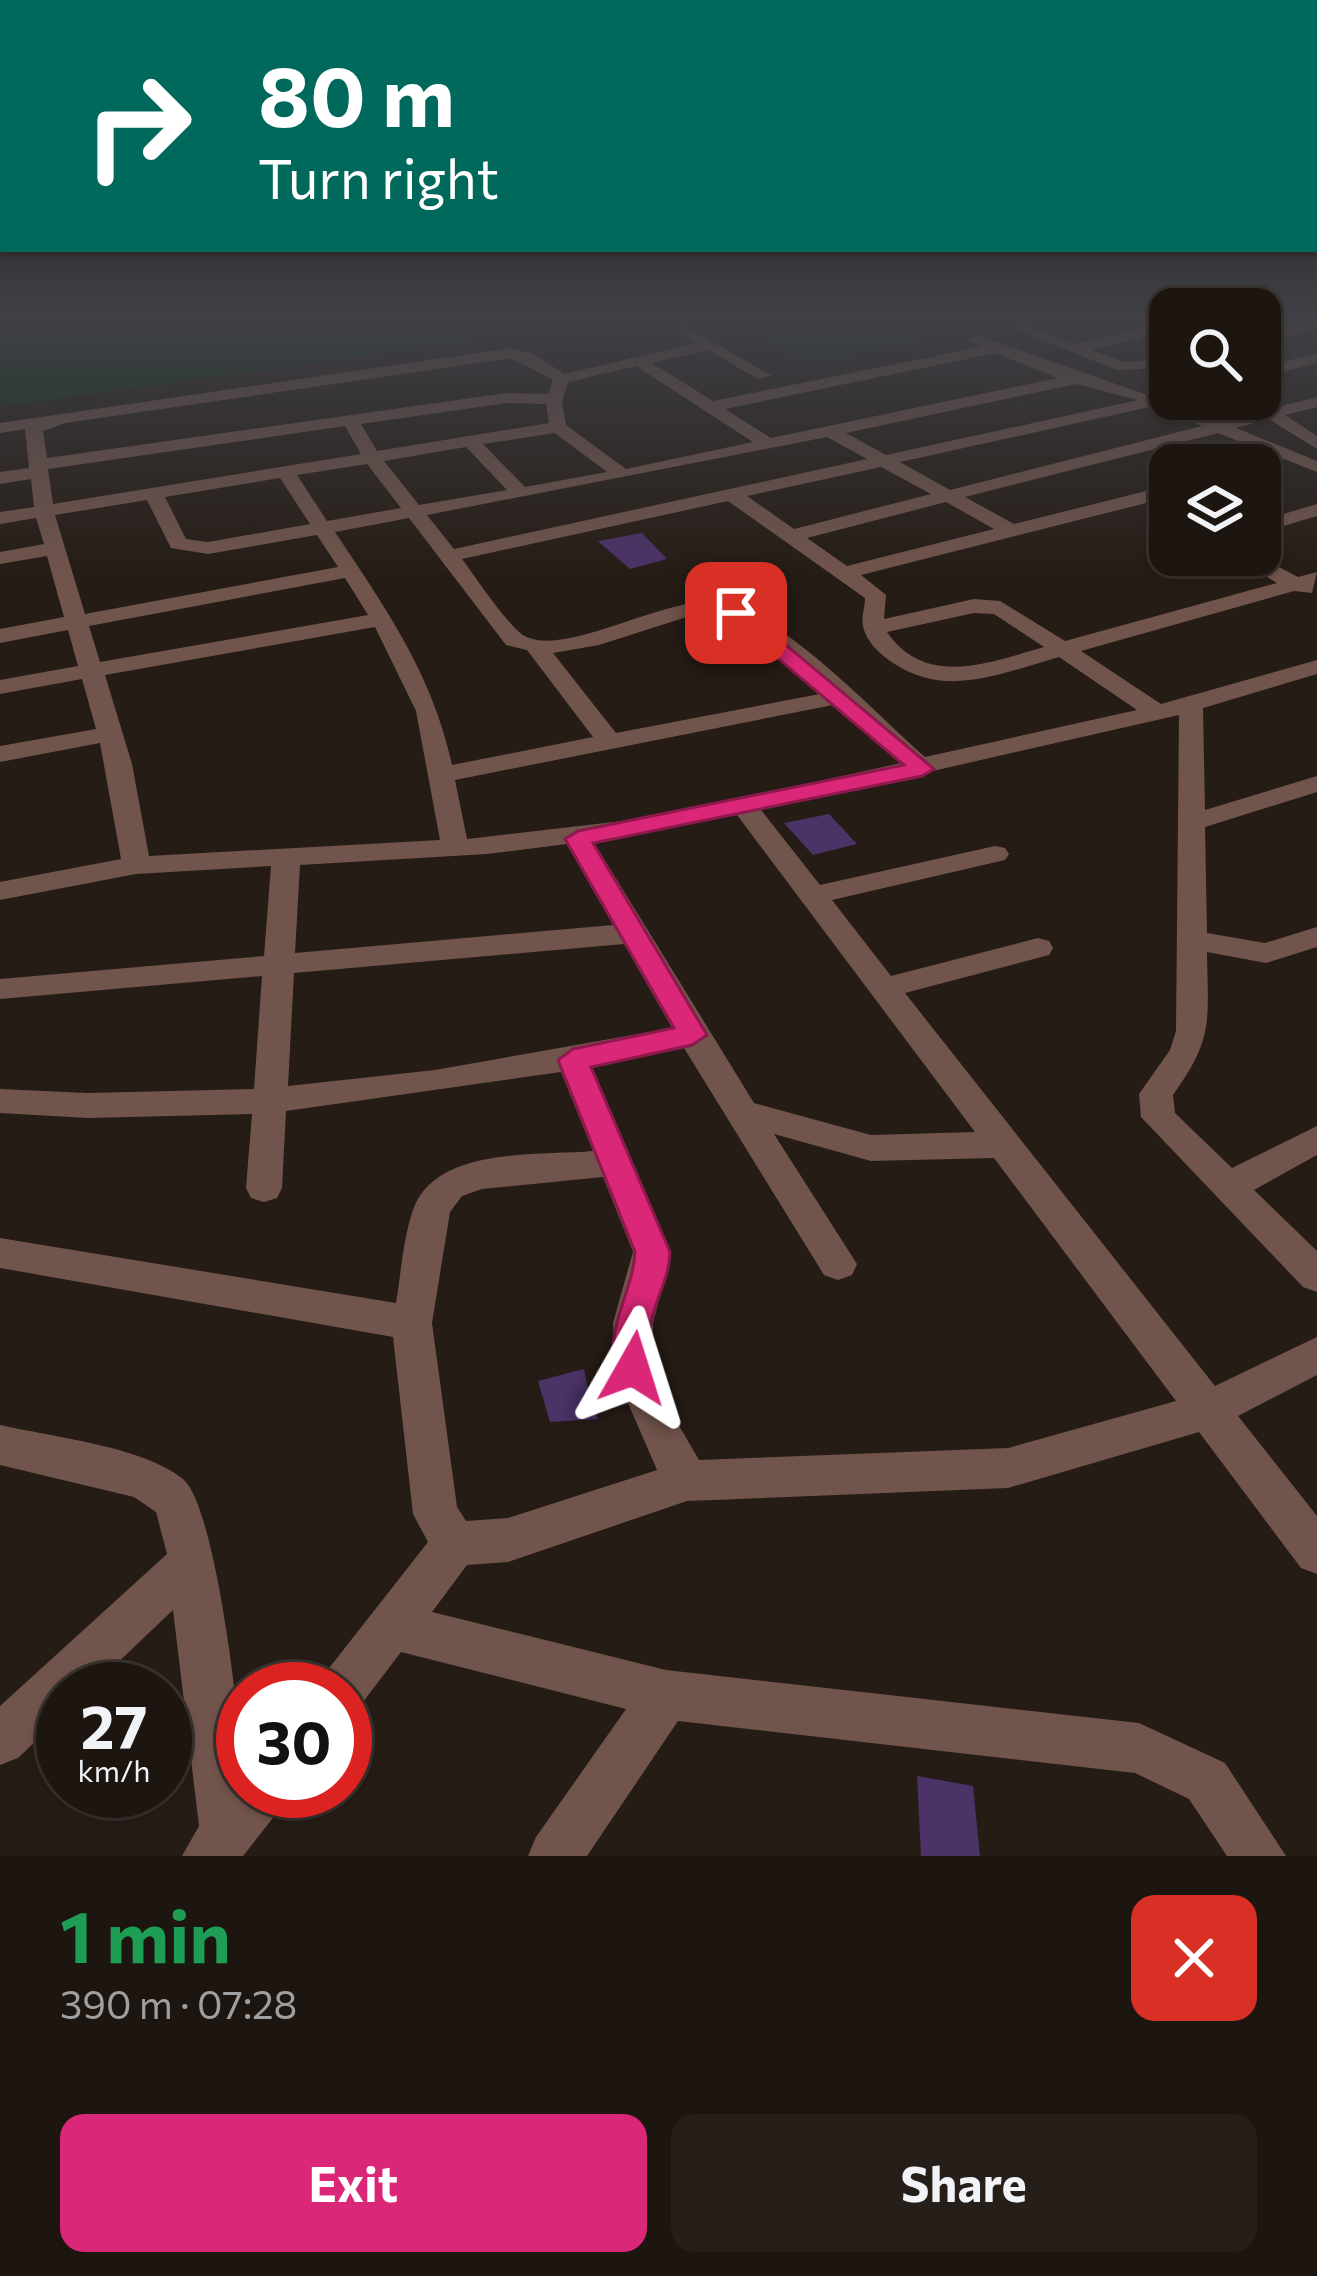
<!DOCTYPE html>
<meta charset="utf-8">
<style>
body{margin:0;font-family:Commissioner,sans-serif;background:#251e19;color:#f1f3f6;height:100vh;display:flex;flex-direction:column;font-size:45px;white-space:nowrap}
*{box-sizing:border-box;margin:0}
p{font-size:39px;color:#a09f9f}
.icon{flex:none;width:66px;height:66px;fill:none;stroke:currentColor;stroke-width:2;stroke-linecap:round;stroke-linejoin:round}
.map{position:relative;height:1856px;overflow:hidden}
.side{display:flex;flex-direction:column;background:#1c1510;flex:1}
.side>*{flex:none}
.banner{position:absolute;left:0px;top:0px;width:1317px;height:252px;box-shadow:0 3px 9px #0004,0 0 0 3px #3a3430;background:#00695c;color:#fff;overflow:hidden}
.controls{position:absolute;left:1149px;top:288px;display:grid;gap:24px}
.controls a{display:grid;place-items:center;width:132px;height:132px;border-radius:24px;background:#1c1510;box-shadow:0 3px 9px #0004,0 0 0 3px #3a3430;font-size:60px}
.speed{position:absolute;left:36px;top:1662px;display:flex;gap:24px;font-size:60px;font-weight:700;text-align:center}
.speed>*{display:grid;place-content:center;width:156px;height:156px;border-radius:50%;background:#1c1510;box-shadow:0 3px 9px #0004,0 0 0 3px #3a3430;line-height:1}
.speed small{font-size:30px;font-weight:400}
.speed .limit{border:18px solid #d22;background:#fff;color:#111}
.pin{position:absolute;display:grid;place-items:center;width:102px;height:102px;color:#fff;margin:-51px;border-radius:24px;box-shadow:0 6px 18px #0006}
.me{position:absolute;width:132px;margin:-66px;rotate:6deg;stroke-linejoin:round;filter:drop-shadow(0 0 9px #0008)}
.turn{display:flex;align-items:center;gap:42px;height:252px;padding:0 60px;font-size:54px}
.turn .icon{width:156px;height:156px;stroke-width:2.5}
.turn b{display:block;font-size:84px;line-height:102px}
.round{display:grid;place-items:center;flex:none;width:126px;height:126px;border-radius:24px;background:#251e19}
.summary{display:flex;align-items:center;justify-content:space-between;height:204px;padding:0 60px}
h1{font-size:72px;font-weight:700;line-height:90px;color:#1e9e55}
.cta{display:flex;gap:24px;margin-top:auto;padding:24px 60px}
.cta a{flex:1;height:138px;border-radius:24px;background:#db2777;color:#fff;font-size:48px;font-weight:700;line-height:138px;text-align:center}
.cta a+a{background:#251e19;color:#f1f3f6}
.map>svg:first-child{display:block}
</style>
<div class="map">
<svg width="1317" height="1856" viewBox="0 0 1317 1856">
<rect width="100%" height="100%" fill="#251c15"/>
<g fill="#0f3019">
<path d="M0,316H649L0,407Z"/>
<path d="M701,316H957L986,325L813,363Z"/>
</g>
<g fill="#4b3267">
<path d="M642,533L667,559L630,569L598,541Z"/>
<path d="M829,814L857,844L813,855L784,823Z"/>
<path d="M584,1369L588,1389L624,1380L628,1404L595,1413L598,1419L550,1422L538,1381Z"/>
<path d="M917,1776L973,1786L980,1856H921Z"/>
</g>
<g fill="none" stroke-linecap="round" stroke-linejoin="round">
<g fill="#71544c" fill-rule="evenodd">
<path d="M1317,319V328L1260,344V334Z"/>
<path d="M1170,322V330L1091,350L1125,362L1170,358V368L1117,370L1015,329L1022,325L1076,344Z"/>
<path d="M683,325L772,376L758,379L708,350L652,363L713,401L980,347L969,340L977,335L1221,421L1317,397V407L1285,415L1317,436V449L1269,419L1236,428L1317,461V472L1218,433L965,497L1014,524L1170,485V497L861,575L886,595L884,619L974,599L1000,601L1065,641L1277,583L1230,555H1256L1298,577L1317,572L1312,593L1294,591L1081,651L1161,704L1317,660V674L1203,708L1205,810L1317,776V792L1205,827L1207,933L1265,943L1317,927V947L1266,963L1207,952C1208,1021 1214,1038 1173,1095L1175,1113L1232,1168L1317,1126V1155L1254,1190L1317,1251V1292L1303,1287L1141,1117L1139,1094L1170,1050L1176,1031L1179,715L761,810L820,885L995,846L1005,848L1009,854L1005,860L832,900L891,976L1038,938L1049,941L1053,948L1049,955L905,993L1215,1386L1317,1337V1375L1238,1416L1317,1516V1574L1301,1568L1199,1432L1008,1488L687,1501L508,1562L467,1565L432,1612L666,1670L1139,1723L1225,1763L1286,1856H1227L1189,1799L1135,1773L678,1721L587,1856H528L536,1837L626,1709L401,1652L360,1706L345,1713V1689H318L326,1672L428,1542L413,1514L393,1337L0,1268V1238L396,1303C401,1273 403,1239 413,1210C435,1146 539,1156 593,1151L561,1072L286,1111L282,1188L277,1198L264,1202L251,1198L246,1188L252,1114L87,1118L0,1113V1089L87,1093L254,1089L262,976L0,999V979L264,956L271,866L136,874L0,900V882L121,859L100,743L0,762V746L96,729L82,679L0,694V680L78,666L68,630L0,643V629L64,617L47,556L0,564V552L44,544L36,518L0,524V512L34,507L31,479L0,484V472L29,468L25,429L0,433V423L511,348L534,354L564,374L697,343L678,332ZM995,353L1058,378L771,438L725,409ZM511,358L553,380L548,394L507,393L47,458L43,431L65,423ZM636,366L753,442L626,469L566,425L562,402L568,382ZM1076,384L1138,400L886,455L846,433ZM507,403L546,404L549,423L377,451L361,424ZM1154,406L1202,426L950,490L900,462ZM345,426L361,454L53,504L48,469ZM555,433L607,472L525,487L483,444ZM827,437L867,459L454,549L427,515ZM466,447L507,490L419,505L384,461ZM367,464L401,508L327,521L297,475ZM881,467L931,494L794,529L747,496ZM280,478L310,524L208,542L186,539L165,497ZM147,500L171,548L208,554L317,535L338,567L85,614L55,515ZM728,501L865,598C865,608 861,617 863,626C866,642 880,654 893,663C947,699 1002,673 1059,657L1137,710L925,757C877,715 783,614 722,602C670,592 555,665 519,632C498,612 480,583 462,559ZM946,502L994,529L847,566L807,538ZM409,518L506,645L527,650L593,737L452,765C433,675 385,607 335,532ZM345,578L368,615L100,662L89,626ZM974,613L994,614L1044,647C991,662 926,689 887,632ZM696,614L732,620L825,693L616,733L553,653L599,645ZM375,627L416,711L440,840L149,856L132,764L105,675ZM838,704L901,763L657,817L467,839L455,780ZM737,815L975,1132L871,1135L754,1103L593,841ZM567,844L613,925L295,953L300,865L487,854ZM624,944L672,1028L435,1070L288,1086L294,973ZM684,1048L824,1275L838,1280L852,1275L857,1264L774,1134L871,1161L994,1158L1176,1401L1008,1448L699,1460L667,1405L653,1353V1323L671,1252L592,1067ZM603,1177L633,1252L613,1323L615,1373L657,1470L508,1518L466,1521L457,1507L432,1323L450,1212L462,1196L482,1189Z"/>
<path d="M1317,353V363L1260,378V368Z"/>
<path d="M1317,504V516L1260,533V521Z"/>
<path d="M0,1425C52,1437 142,1446 183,1479C217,1507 243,1740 243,1791H288L280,1809L243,1856H182L199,1826L173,1610L90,1689H63V1715L18,1758L0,1765V1706L167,1554L156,1512L134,1497L0,1465Z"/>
</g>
</g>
<linearGradient id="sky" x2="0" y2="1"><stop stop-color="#140f0c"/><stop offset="0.55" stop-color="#404046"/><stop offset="1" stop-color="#404046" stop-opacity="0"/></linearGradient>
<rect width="1317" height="575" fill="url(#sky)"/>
<path fill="#db2777" stroke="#8e194d" stroke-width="3" d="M729,609H743L934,769L922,776L593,843L707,1035L692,1045L591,1067L670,1252C669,1281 653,1302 650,1329C647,1348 655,1362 646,1379L633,1384L620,1379C599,1335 633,1296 635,1252L558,1060L573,1049L674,1028L565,839L578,831L904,765L729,617Z"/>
</svg>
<div class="controls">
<a><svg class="icon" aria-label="search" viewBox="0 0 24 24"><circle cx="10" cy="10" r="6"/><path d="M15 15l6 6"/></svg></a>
<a><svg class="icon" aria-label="layers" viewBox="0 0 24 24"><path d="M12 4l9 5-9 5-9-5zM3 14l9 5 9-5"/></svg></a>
</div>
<div class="speed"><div>27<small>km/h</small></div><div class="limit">30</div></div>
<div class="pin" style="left:736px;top:613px;background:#d93025"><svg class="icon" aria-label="arrive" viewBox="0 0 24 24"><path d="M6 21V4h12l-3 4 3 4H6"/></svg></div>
<svg class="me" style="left:633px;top:1368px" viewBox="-20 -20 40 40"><path d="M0-17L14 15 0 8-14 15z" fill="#db2777" stroke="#fff" stroke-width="4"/></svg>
<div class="banner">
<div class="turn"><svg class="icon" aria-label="right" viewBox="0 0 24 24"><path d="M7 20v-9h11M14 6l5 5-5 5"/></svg><div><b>80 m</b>Turn right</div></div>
</div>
</div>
<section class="side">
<div class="summary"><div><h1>1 min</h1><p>390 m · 07:28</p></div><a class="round" style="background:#d93025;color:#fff"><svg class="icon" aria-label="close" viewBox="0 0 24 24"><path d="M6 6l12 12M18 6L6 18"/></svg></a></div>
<div class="cta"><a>Exit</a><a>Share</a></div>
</section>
